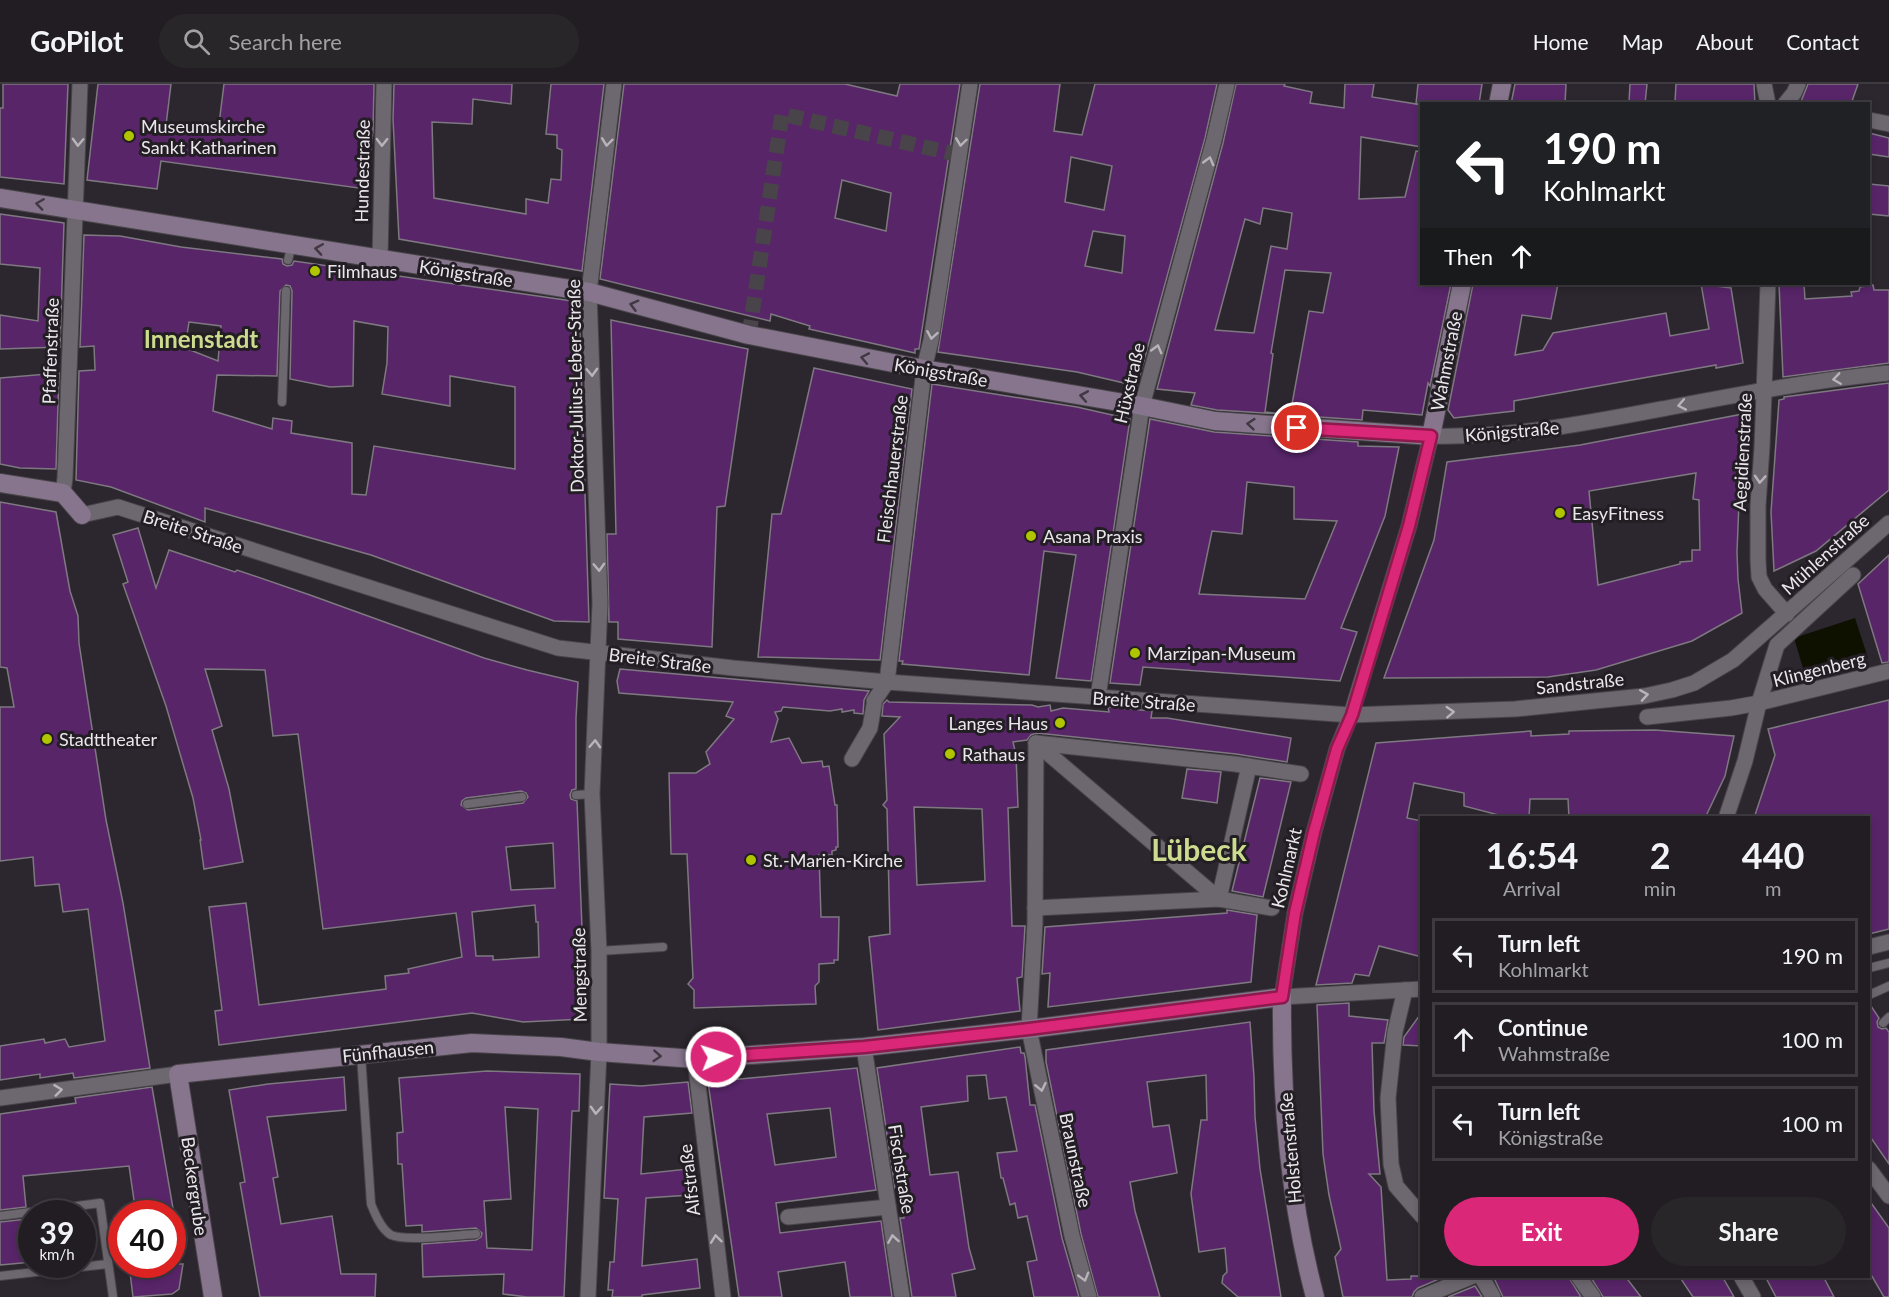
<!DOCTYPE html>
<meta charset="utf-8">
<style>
body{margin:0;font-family:Lato,sans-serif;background:#29262a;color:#f1f3f6;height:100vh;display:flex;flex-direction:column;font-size:22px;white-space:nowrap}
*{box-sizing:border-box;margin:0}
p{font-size:20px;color:#a2a2a5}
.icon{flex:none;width:33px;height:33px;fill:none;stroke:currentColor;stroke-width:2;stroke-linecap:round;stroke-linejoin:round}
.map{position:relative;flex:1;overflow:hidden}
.side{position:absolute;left:1420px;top:732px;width:450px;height:462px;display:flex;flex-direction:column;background:#211d22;border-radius:0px;box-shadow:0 3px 9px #0003,0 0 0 2px #3e3b40}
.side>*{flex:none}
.hud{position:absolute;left:1420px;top:18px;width:450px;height:183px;border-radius:0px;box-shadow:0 3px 9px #0003,0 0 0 2px #3e3b40;background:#202124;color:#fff;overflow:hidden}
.speed{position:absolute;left:18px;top:1116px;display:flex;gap:12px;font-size:30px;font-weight:700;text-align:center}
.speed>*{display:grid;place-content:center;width:78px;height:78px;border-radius:50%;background:#211d22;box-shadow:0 3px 9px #0003,0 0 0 2px #3e3b40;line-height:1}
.speed small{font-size:15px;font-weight:400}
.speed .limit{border:9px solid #d22;background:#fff;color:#111}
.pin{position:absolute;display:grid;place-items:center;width:51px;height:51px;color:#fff;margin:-26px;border:3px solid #fff;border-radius:50%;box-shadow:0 2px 6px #0007}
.me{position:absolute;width:66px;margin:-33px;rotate:86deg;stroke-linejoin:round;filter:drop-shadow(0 0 4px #0008)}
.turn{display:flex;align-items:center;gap:21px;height:126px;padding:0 24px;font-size:27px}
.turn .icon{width:78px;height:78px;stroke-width:2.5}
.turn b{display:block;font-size:42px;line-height:51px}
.then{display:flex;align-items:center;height:57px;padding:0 24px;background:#0003;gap:12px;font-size:22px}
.eta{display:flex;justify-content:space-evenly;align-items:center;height:102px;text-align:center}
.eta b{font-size:36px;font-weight:700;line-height:42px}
.primary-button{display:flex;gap:12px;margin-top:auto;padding:12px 24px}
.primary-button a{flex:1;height:69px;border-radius:36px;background:#db2777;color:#fff;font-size:24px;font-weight:700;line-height:69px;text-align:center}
.primary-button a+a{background:#29262a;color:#f1f3f6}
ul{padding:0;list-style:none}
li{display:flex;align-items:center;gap:18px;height:75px;margin:0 12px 9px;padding:0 12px;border:3px solid #3e3b40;border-radius:0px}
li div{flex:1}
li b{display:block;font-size:22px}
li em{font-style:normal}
header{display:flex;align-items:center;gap:36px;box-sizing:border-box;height:84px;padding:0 30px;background:#211d22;border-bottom:2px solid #3e3b40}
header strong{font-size:28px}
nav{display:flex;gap:33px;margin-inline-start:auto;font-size:21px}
.search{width:420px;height:54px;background:#29262a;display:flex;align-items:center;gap:15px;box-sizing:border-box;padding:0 21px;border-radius:33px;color:#a2a2a5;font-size:22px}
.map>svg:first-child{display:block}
</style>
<header>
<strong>GoPilot</strong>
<div class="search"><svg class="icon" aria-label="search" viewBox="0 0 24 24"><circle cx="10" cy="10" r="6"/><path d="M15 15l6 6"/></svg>Search here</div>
<nav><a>Home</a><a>Map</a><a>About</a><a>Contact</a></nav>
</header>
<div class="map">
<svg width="1889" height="1213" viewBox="0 0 1889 1213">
<rect width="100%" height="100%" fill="#2c272e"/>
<path fill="#0e1100" d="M1855,534L1868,574L1806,594L1794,554Z"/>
<g fill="#582569" stroke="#7e7880" stroke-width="1.5" fill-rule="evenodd">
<path d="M3,0H68L64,100L0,93V24H3Z"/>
<path d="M98,0H171L166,41L218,48L224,0H374L373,47L366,105L161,77L157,105L87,96Z"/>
<path d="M394,0H512L511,20L473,15L472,40L432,38L434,114L526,130V115L548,119L551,95L561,96L562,66L557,64V51L546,50L551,0H604L582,187L399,155L393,35Z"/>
<path d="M624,0H845L897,12L900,0H960L919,265H915V269L871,259L809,245L810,242L771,230L770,237L600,195ZM842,96L891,109L886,147L835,134Z"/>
<path d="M980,0H1060L1054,47L1082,51L1095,0H1217L1205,54L1137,302L1077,288L938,268ZM1071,73L1112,82L1104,126L1065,118ZM1093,147L1125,152L1122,189L1085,182Z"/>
<path d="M1236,0H1285L1284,2L1312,8L1310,19L1344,24L1345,0H1374L1372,13L1422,21V63L1361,53L1359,115L1405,113L1416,67L1422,68V200H1451L1430,302L1428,299L1422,331L1363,326L1362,336L1290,331L1309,227L1323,229L1331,189L1285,186L1271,269L1273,270L1265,328L1282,330L1217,326L1191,321L1195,309L1157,305L1223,59ZM1263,124L1292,129L1287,165L1271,162L1254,249L1215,246L1245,135L1260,140Z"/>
<path d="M1418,0H1482L1479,20H1416Z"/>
<path d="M1515,0H1566L1565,20H1511Z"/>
<path d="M1630,0H1647L1645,20L1629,18Z"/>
<path d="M1676,0H1754L1755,20L1675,18Z"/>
<path d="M1808,0H1858L1851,20H1800Z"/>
<path d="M1869,49L1889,54V73L1869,70Z"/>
<path d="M1869,100L1889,102V132L1869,130Z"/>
<path d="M0,130L64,139L60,263L0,265V231L38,237L40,184L0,180Z"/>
<path d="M84,151L120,152L181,163L282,175L283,180L287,182L292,181L294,177L579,218L589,538L554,537L371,471L205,424V438L111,403L76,396L79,287L95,286L94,262L80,263ZM286,201L290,202L292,207L290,295L330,303L353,302L354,237L388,243L387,279L382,310L450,322V292L515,303V385L374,362L366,411L352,410V359L291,349L292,337L273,334L272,345L213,327L217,291L277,292L280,207ZM189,238L221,242L218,277L185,264Z"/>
<path d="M1473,200H1558L1551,235L1522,231L1515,271L1543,266L1553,249L1666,229L1670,252L1709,245L1701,200L1731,204L1743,279L1716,284V281L1514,317V327L1454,334L1448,326Z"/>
<path d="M1779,200H1804L1805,215L1852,212L1851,208L1859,207L1860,203L1873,201L1874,206H1889V279L1783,293Z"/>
<path d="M611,236L748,265L725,422L717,423L712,563L618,555V538H609L607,450H616Z"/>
<path d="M814,284L912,305L880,576L758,573L772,430H781Z"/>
<path d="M59,289L56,385L20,384L0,380V294Z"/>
<path d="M1889,299V406L1816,467L1774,487L1771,428L1779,316L1784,315V313Z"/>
<path d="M932,300L1077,323L1130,335L1091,597L1056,594L1076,471L1044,467L1029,591L902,580L903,577H899Z"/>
<path d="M1743,330L1744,365L1739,418L1737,468L1738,495L1742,529L1692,557L1596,586L1548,593L1384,594L1434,456L1447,378L1580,361ZM1696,389L1693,415L1699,416L1700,466H1692V477L1680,478V480L1598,501L1589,407Z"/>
<path d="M1150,335L1214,348L1358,358V362L1399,363L1385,432L1341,544L1357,548L1340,597L1143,583L1140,601L1110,599ZM1247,398L1294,403V435L1337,437L1305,515L1199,510L1212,447L1242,450Z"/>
<path d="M0,418L56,428L70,507L78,532L79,559L106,736L123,819L150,984L74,994L73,989L40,994V990L0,996V962L44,955L45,959L65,955L69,963L105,957L88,825L63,828L59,800L35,802L33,773L0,777V623H14L7,584L0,583Z"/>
<path d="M138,444L156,504L169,466L235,488L237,486L310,511L484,574L527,586L578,598L576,634V705L572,706L570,711L571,715L577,717L583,870V935L523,938L472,929L219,961L215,927L222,926L209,823L246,819L259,921L386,905L385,892L409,889L408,885L462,873L456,829L323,845L298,650L273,652L265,586L205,585L222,642L212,646L229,705L243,778L204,785L200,756H201L193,714L166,622L123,500L128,498L113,451ZM521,707L526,709L528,713L523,719L468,726L461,721L462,717L466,714ZM553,759L555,804L511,806L506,763ZM535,821L536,838H538L539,873L493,876V872H476L472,828Z"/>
<path d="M1889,471V578L1882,579L1858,500Z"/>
<path d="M620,585L869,607L864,616L863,630L854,629V626L842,628V625L830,627L783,623L781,627L775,628L778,635L771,658L789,654L802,679L822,677L823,683L829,682L835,721H837L838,763H836V766L832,767V771H819L821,833H839L838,876H834V879L819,880V898L815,902L816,920L694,924V906L688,900L693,894L687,770H671L669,689H696L710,680L706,668L734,635L726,632L733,618L619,609L617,597Z"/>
<path d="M887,616L889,618L1032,621L1038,623L1050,621L1051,627L1063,624L1109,628L1108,623L1152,627L1151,634H1167L1291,654L1287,678L1236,670L1037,649L1031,651L1027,656L1013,658L1016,671L1018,723L1008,724L1012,842H1025L1022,893L1017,894L1020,927L878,946L869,853L890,850L887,725L883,721L887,716L884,650L900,633L882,632L883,620ZM914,723L982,725L985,797L917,801Z"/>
<path d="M1889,616V845L1869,850V734H1754L1775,671L1768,645Z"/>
<path d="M1655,646L1734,652L1725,692L1705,734H1569L1568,715H1530L1529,734H1510L1464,722V709L1414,699L1407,734L1422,737V873L1379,862L1369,892L1355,890L1352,899L1316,901L1376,659L1531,647V652L1569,650V647Z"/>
<path d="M1187,685L1221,688L1217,719L1182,714Z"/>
<path d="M1260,694L1291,698L1263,813L1232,807Z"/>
<path d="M1227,826L1257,831L1251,898L1048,923L1050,889L1042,890L1045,843L1227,829Z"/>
<path d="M1349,919V932L1388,936L1384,959H1372L1374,1027L1380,1090H1369L1381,1103L1387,1196L1411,1195V1192H1446L1418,1204L1414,1208L1412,1213H1343L1335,1173L1341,1165L1329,1111L1323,1070L1317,921Z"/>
<path d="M1869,919L1879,934L1877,938L1878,943L1882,945L1886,944L1889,948V1080L1869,1051Z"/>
<path d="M1422,928V962L1403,961L1404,953Z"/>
<path d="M1250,938L1254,993L1255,1033L1260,1085L1281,1213H1238L1222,1199L1223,1192L1227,1188L1225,1164L1199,1168L1191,1110L1201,1036H1207L1206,991L1147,998L1153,1043L1169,1041L1177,1089L1130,1098L1135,1127L1160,1213H1098L1081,1150L1046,978V966Z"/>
<path d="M1020,963L1021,969H1024L1025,973L1030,1021H1035L1062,1154L1079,1213H1034L1027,1178L1037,1176L1027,1132L1018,1134L1015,1119L1010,1121L1003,1094H1001L997,1069L1017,1067L1006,1013L989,1015L986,991L967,992L968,1017L921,1023L930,1091L958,1088L969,1164L975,1185L952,1190L956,1213H912L900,1134H904L900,1103L895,1104L877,984Z"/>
<path d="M857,984L876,1106L776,1119L780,1149L881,1137L892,1213H850L845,1178L778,1188L782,1213H739L708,998ZM830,1024L836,1073L775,1081L767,1030Z"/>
<path d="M487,987L580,990L579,1027H572L564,1213H527L503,1210L504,1190L423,1193L422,1160L476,1156L481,1153L482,1149L476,1144L422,1148V1141L406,1142L402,1080H398L397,1049L403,1048L399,994ZM505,1023L538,1025L532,1166L487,1164L484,1117L511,1115Z"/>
<path d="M344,993L346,1026L267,1033L278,1093L273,1094L281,1140L332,1132L341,1190H376L375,1213H260L240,1099L245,1098L229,1006L268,1000Z"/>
<path d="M688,998L692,1029L644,1033L641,1090L688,1085L691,1111L646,1114L642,1182L697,1175L700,1204L642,1211V1213H612L613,1206H608L610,1178H614L618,1115L604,1114L610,1000L641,1002Z"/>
<path d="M152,1003L174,1130H136L129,1082L23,1092L26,1123L0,1126V1030L76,1019L75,1014Z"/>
<path d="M1869,1116L1889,1144V1213H1884L1869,1187Z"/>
<path d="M27,1135L28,1142L32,1141V1178L0,1181V1138Z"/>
<path d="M129,1180H183L179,1205L172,1210L133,1213Z"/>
<path d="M1493,1192H1568L1581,1213H1503Z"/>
<path d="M1590,1192H1625L1641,1213H1603Z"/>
<path d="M1679,1192H1722L1734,1213H1693Z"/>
<path d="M1765,1192H1823L1834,1213H1776Z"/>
<path d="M1475,1202L1482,1213H1448Z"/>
</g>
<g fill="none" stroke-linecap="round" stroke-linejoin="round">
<path stroke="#48444a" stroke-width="15" stroke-dasharray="15 8" stroke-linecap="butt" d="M749,251L782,30L959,71"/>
<g stroke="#484449" stroke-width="10">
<g id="lane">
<path d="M288,176L292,161"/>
<path d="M282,318L286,207"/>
<path d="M576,711L592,710"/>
<path d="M467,720L522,713"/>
<path d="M599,867L663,863"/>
<path d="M1869,884L1889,879"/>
<path d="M1869,911L1889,902"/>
<path d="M1883,939L1889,933"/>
<path d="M361,971L371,1120C375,1130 381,1145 391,1151C406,1158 458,1151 476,1150"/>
<path d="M0,1132L100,1119L113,1213"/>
<path d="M0,1192L108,1180"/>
</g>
</g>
<g stroke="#484449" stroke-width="17">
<g id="street">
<path d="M1764,0L1768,20"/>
<path d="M1785,20L1794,9L1798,0"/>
<path d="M1869,36L1889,40"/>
<path d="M380,175L384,0"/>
<path d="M1768,200L1762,363L1758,422V476L1759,493L1765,505L1787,530"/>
<path d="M63,409L65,394L80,0"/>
<path d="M82,431L118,423L558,564L733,584L887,598L1351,631L1515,625L1644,612L1672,606L1694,599L1733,576L1889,439"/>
<path d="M1098,613L1142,322L1214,56L1227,0"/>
<path d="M874,617L887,598L924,285L931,256L970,0"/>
<path d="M1647,633L1731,624L1759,619L1889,587"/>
<path d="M1036,659L1035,839L1029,945L1072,1152L1089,1213"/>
<path d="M1036,659L1219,815L1249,682"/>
<path d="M1036,659L1235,680L1301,690"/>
<path d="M852,675L870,644L874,621"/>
<path d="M1726,734L1745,677L1759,619L1777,561L1853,491"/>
<path d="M1035,824L1219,815L1272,824"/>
<path d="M1869,863L1889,858"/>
<path d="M1422,905L1282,913L1295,829L1314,748L1337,665L1351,631L1409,442L1431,352C1511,354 1588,339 1667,324C1741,310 1815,296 1889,289"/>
<path d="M1405,906L1395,948L1388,1014L1391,1080L1396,1102L1422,1132"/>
<path d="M864,963L902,1213"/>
<path d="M695,975L723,1213"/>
<path d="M0,1014L178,990"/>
<path d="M1869,1085L1889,1112"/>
<path d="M788,1133L888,1123"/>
<path d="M1481,1192L1493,1213"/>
<path d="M1578,1192L1593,1213"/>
<path d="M1741,1192L1753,1213"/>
<path d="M588,1213L599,968V867L592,710L600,519L589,208L614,0"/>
<path d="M1422,1213L1473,1192"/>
</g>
</g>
<g stroke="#484449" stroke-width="20">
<g id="secondary">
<path d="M1498,20L1502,0"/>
<path d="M0,114L589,208L749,251L924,285L1142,322L1215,337L1431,352L1462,200"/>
<path d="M0,399L63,409L82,431"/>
<path d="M213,1213L178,990L472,959L561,963L599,968L695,975L864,963L1029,945L1282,913C1281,1014 1289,1116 1315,1213"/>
</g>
</g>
<use href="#lane" stroke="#6d676f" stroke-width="8"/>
<use href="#street" stroke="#6d676f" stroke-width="15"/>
<use href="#secondary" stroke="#86758c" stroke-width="18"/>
</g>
<defs><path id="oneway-chevron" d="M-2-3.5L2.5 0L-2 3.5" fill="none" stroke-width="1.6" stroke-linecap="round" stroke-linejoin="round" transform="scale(1.5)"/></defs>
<g stroke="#b8b4ba">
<use href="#oneway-chevron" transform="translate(78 58) rotate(92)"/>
<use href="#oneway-chevron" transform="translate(382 58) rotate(91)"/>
<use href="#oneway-chevron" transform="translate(607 58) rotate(97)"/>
<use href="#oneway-chevron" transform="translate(961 58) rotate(98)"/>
<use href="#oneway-chevron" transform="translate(1209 77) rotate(-75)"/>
<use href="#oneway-chevron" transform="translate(932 251) rotate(100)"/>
<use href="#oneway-chevron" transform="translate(1157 265) rotate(-75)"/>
<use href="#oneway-chevron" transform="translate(592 288) rotate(88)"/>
<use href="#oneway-chevron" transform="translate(1837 295) rotate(172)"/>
<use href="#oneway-chevron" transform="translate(1682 321) rotate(169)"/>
<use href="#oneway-chevron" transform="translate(1760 395) rotate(94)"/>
<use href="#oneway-chevron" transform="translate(599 483) rotate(88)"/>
<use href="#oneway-chevron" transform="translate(1644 611) rotate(-9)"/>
<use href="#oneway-chevron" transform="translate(1450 628) rotate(-3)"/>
<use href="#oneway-chevron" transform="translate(595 660) rotate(-87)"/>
<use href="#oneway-chevron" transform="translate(1041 1003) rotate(78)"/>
<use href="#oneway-chevron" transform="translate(58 1006) rotate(-7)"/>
<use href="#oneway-chevron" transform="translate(596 1026) rotate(93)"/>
<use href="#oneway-chevron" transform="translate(716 1155) rotate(-97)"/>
<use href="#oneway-chevron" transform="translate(893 1155) rotate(-99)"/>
<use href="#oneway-chevron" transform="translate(1084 1193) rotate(74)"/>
</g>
<g stroke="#413843">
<use href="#oneway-chevron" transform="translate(40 120) rotate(-172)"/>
<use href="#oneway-chevron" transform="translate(319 165) rotate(-171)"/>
<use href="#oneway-chevron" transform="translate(634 221) rotate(-165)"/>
<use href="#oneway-chevron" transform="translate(865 274) rotate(-169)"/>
<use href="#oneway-chevron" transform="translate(1084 312) rotate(-170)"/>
<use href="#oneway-chevron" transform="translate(1251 340) rotate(-175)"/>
<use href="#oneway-chevron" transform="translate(657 972) rotate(4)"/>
</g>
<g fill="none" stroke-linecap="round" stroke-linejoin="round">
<g stroke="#8e194d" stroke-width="15">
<path id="route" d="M716,973L864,963L1029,945L1282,913L1295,829L1314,748L1337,665L1352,631L1409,442L1431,352L1297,344"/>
</g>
<use href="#route" stroke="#db2777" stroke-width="10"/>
</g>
<g fill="#b0c500" stroke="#231e24" stroke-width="2">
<circle cx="129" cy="52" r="6"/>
<circle cx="315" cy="187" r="6"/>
<circle cx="1560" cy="429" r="6"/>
<circle cx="1031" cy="452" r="6"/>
<circle cx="1135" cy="569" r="6"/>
<circle cx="1060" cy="639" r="6"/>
<circle cx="47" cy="655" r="6"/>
<circle cx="950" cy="670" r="6"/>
<circle cx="751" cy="776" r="6"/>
</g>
<g text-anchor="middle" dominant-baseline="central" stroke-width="6" stroke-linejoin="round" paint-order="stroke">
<g font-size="18" fill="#eae7ec" stroke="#231e24" text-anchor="start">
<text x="141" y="42">Museumskirche<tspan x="141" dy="21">Sankt Katharinen</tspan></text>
<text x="327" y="187">Filmhaus</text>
<text x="1572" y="429">EasyFitness</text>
<text x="1043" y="452">Asana Praxis</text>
<text x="1147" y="569">Marzipan-Museum</text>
<text x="1048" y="639" text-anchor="end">Langes Haus</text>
<text x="59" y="655">Stadttheater</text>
<text x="962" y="670">Rathaus</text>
<text x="763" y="776">St.-Marien-Kirche</text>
</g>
<g font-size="18" fill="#eae7ec" stroke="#231e24">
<text transform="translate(362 87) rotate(-89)">Hundestraße</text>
<text transform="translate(466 189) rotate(9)">Königstraße</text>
<text transform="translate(50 267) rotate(-88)">Pfaffenstraße</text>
<text transform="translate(1446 277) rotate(-79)">Wahmstraße</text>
<text transform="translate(941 288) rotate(10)">Königstraße</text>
<text transform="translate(1129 299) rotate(-77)">Hüxstraße</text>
<text transform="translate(575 302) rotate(-91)">Doktor-Julius-Leber-Straße</text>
<text transform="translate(1512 347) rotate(-5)">Königstraße</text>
<text transform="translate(1742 368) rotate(-87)">Aegidienstraße</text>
<text transform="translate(892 385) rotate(-83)">Fleischhauerstraße</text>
<text transform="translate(193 447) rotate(18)">Breite Straße</text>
<text transform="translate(1825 470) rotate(-42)">Mühlenstraße</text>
<text transform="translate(660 576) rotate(7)">Breite Straße</text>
<text transform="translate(1819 585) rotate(-14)">Klingenberg</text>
<text transform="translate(1580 599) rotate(-6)">Sandstraße</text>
<text transform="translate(1144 617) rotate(4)">Breite Straße</text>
<text transform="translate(1286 784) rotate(-77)">Kohlmarkt</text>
<text transform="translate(579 891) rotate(-91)">Mengstraße</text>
<text transform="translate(388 967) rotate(-6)">Fünfhausen</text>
<text transform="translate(1290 1064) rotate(-95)">Holstenstraße</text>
<text transform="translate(1076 1076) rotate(78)">Braunstraße</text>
<text transform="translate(902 1085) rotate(81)">Fischstraße</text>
<text transform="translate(689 1096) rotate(-97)">Alfstraße</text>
<text transform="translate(195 1102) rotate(82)">Beckergrube</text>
</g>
<g font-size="24" font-weight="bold" fill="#ccdb8e" stroke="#231e24">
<text x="201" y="254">Innenstadt</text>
</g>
<g font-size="30" font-weight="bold" fill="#ccdb8e" stroke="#231e24">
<text x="1199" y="765">Lübeck</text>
</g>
</g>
</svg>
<div class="speed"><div>39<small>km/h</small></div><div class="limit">40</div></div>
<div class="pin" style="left:1297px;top:344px;background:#d93025"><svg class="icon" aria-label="arrive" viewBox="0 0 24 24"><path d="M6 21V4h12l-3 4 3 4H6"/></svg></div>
<svg class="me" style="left:716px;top:973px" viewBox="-20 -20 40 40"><circle r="17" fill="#db2777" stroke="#fff" stroke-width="3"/><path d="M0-11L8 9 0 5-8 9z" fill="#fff"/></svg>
<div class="hud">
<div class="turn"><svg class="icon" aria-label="left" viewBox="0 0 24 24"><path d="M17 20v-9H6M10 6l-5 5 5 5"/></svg><div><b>190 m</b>Kohlmarkt</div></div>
<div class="then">Then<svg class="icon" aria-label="ahead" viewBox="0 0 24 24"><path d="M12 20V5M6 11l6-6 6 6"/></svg></div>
</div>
<section class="side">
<div class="eta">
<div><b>16:54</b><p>Arrival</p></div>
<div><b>2</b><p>min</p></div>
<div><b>440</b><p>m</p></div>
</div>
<ul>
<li><svg class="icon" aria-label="left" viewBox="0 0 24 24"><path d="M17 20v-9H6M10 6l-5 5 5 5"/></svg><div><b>Turn left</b><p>Kohlmarkt</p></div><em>190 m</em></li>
<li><svg class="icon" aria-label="ahead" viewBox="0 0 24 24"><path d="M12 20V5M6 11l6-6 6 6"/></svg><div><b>Continue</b><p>Wahmstraße</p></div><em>100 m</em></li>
<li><svg class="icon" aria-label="left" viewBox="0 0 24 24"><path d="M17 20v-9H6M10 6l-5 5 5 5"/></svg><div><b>Turn left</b><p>Königstraße</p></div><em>100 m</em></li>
</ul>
<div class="primary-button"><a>Exit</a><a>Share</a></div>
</section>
</div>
